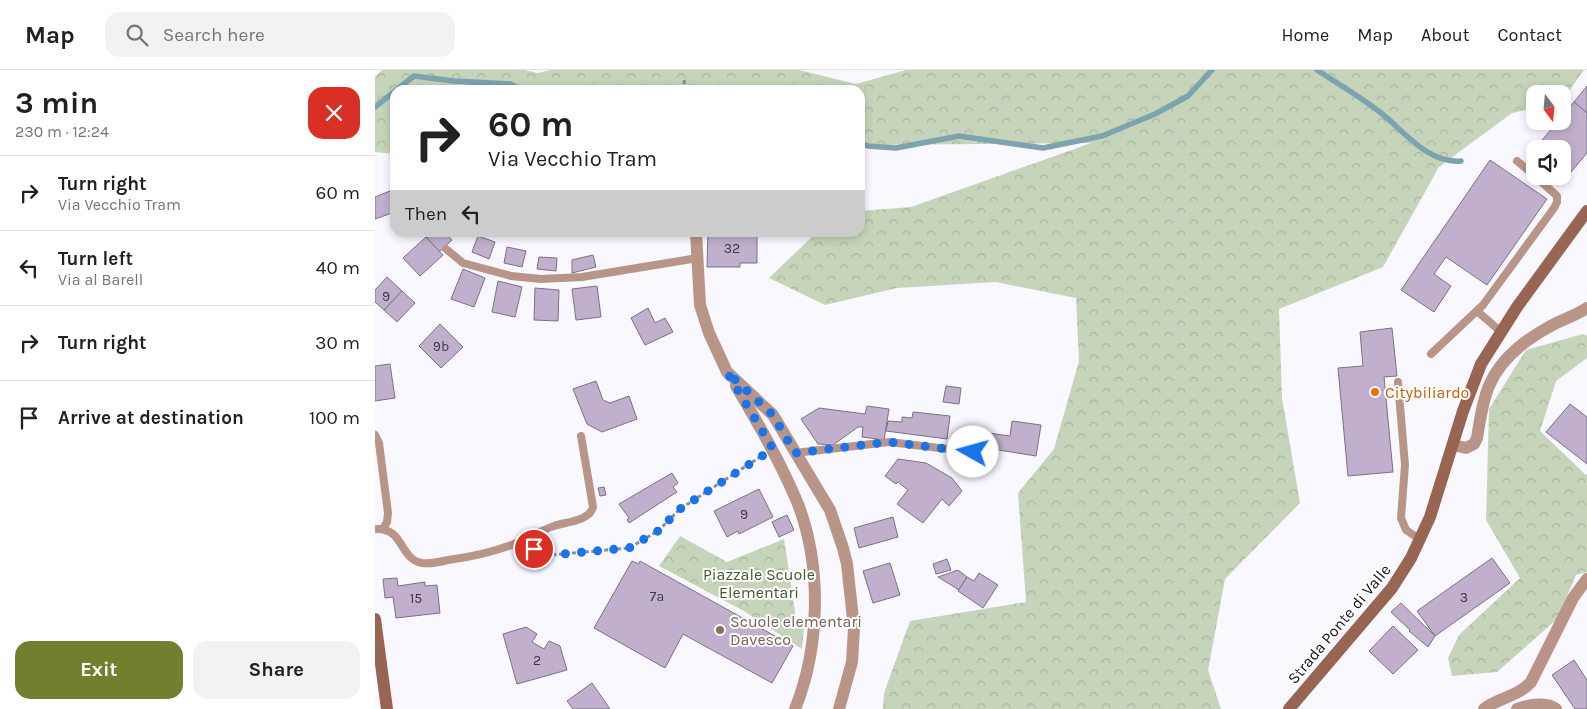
<!DOCTYPE html>
<meta charset="utf-8">
<style>
body{margin:0;font-family:Karla,sans-serif;background:#f2f2f2;color:#202124;height:100vh;display:flex;flex-direction:column;font-size:19px;white-space:nowrap}
*{box-sizing:border-box;margin:0}
p{font-size:16px;color:#757577}
.icon{flex:none;width:28px;height:28px;fill:none;stroke:currentColor;stroke-width:2;stroke-linecap:round;stroke-linejoin:round}
.map{position:relative;flex:1;overflow:hidden}
.side{display:flex;flex-direction:column;background:#fff;width:375px}
.side>*{flex:none}
.banner{position:absolute;left:15px;top:15px;width:475px;height:152px;border-radius:15px;box-shadow:0 2px 8px #0003;background:#fff;color:#202124;overflow:hidden}
.needle{width:32px;rotate:164deg}
.controls{position:absolute;left:1151px;top:15px;display:grid;gap:10px}
.controls a{display:grid;place-items:center;width:45px;height:45px;border-radius:10px;background:#fff;box-shadow:0 2px 8px #0003;font-size:25px}
.pin{position:absolute;display:grid;place-items:center;width:42px;height:42px;color:#fff;margin:-21px;border:2px solid #fff;border-radius:50%;box-shadow:0 1px 5px #0007}
.me{position:absolute;width:55px;margin:-28px;rotate:277deg;stroke-linejoin:round;filter:drop-shadow(0 0 4px #0008)}
.turn{display:flex;align-items:center;gap:18px;height:105px;padding:0 15px;font-size:22px}
.turn .icon{width:65px;height:65px;stroke-width:2.5}
.turn b{display:block;font-size:35px;line-height:42px}
.then{display:flex;align-items:center;height:48px;padding:0 15px;background:#0003;gap:10px;font-size:19px}
.round{display:grid;place-items:center;flex:none;width:52px;height:52px;border-radius:15px;background:#f2f2f2}
.head{display:flex;align-items:center;justify-content:space-between;height:85px;padding:0 15px}
h1{font-size:30px;font-weight:700;line-height:38px}
.button{display:flex;gap:10px;margin-top:auto;padding:10px 15px}
.button a{flex:1;height:58px;border-radius:15px;background:#71802f;color:#fff;font-size:20px;font-weight:700;line-height:58px;text-align:center}
.button a+a{background:#f2f2f2;color:#202124}
ul{padding:0;list-style:none}
li{display:flex;align-items:center;gap:15px;height:75px;padding:0 15px;border-top:1px solid #e0e0e0}
li div{flex:1}
li b{display:block;font-size:19px}
li em{font-style:normal}
header{display:flex;align-items:center;gap:30px;box-sizing:border-box;height:70px;padding:0 25px;background:#fff;border-bottom:1px solid #e0e0e0}
header strong{font-size:24px}
nav{display:flex;gap:28px;margin-inline-start:auto;font-size:18px}
.search{width:350px;height:45px;background:#f2f2f2;display:flex;align-items:center;gap:12px;box-sizing:border-box;padding:0 18px;border-radius:15px;color:#757577;font-size:19px}
main{display:flex;flex:1;min-height:0}
.map>svg:first-child{display:block}
</style>
<header>
<strong>Map</strong>
<div class="search"><svg class="icon" aria-label="search" viewBox="0 0 24 24"><circle cx="10" cy="10" r="6"/><path d="M15 15l6 6"/></svg>Search here</div>
<nav><a>Home</a><a>Map</a><a>About</a><a>Contact</a></nav>
</header>
<main>
<section class="side">
<div class="head"><div><h1>3 min</h1><p>230 m · 12:24</p></div><a class="round" style="background:#d93025;color:#fff"><svg class="icon" aria-label="close" viewBox="0 0 24 24"><path d="M6 6l12 12M18 6L6 18"/></svg></a></div>
<ul>
<li><svg class="icon" aria-label="right" viewBox="0 0 24 24"><path d="M7 20v-9h11M14 6l5 5-5 5"/></svg><div><b>Turn right</b><p>Via Vecchio Tram</p></div><em>60 m</em></li>
<li><svg class="icon" aria-label="left" viewBox="0 0 24 24"><path d="M17 20v-9H6M10 6l-5 5 5 5"/></svg><div><b>Turn left</b><p>Via al Barell</p></div><em>40 m</em></li>
<li><svg class="icon" aria-label="right" viewBox="0 0 24 24"><path d="M7 20v-9h11M14 6l5 5-5 5"/></svg><div><b>Turn right</b></div><em>30 m</em></li>
<li><svg class="icon" aria-label="arrive" viewBox="0 0 24 24"><path d="M6 21V4h12l-3 4 3 4H6"/></svg><div><b>Arrive at destination</b></div><em>100 m</em></li>
</ul>
<div class="button"><a>Exit</a><a>Share</a></div>
</section>
<div class="map">
<svg width="1212" height="639" viewBox="0 0 1212 639">
<defs>
<pattern id="forest-crowns" width="20" height="18" patternUnits="userSpaceOnUse" patternTransform="scale(1.25)"><rect width="20" height="18" fill="#c6d5ba"/><path d="M2 6a3 3 0 1 1 6 0M12 15a3 3 0 1 1 6 0" fill="none" stroke="#a9b69f"/></pattern>
</defs>
<rect width="100%" height="100%" fill="#f9f7ff"/>
<g fill="url(#forest-crowns)">
<path d="M7,0H149L163,3L175,0H424L481,14L531,0H1209L1188,29V24H1160V38L1137,43L1064,97L1008,197L904,239L907,328L925,433L850,509L833,600L846,639H508L509,623L535,551L651,532L643,423L679,379L704,291L701,228L621,212L522,218L450,235L394,208L441,163L485,162V141L536,137L716,73L485,75V20H20V84L0,82V7Z"/>
<path d="M1208,264L1212,266V288L1181,311L1165,361L1211,405L1212,404V502L1201,505L1182,549L1122,602L1077,606L1073,588L1084,565L1145,508L1111,450L1114,339L1151,280Z"/>
<path d="M305,466L352,492L409,469L422,555L429,559L427,579L367,540L284,496Z"/>
</g>
<g fill="none" stroke-linecap="round" stroke-linejoin="round">
<g stroke="#7da3b1" stroke-width="5.5">
<path d="M942,0C963,14 986,27 1006,43C1029,61 1053,94 1086,91"/>
<path d="M21,20L39,6L79,11L136,14L146,20"/>
<path d="M0,37L20,21"/>
<path d="M485,73L493,76L521,78L584,66L668,78L727,66L780,44L813,26L837,0"/>
</g>
</g>
<g fill="#c0b0ce" stroke="#79737f">
<path d="M1212,16V43L1199,32Z"/>
<path d="M1199,32L1212,43V83L1196,102L1188,95V79H1167L1163,75L1183,51H1188V45Z"/>
<path d="M1115,90L1172,129L1112,215L1071,187L1059,204L1076,216L1059,242L1026,220Z"/>
<path d="M20,119V142L0,149V127Z"/>
<path d="M57,162H69L77,170L64,182L52,168Z"/>
<path d="M333,162H382V193H365V197H332Z"/>
<path d="M103,166L120,172L114,189L97,182Z"/>
<path d="M51,167L68,185L45,206L28,188Z"/>
<path d="M132,177L151,181L147,197L129,193Z"/>
<path d="M218,185L221,197L197,203V190Z"/>
<path d="M164,187L182,188L181,201L162,199Z"/>
<path d="M88,199L110,208L99,237L76,229Z"/>
<path d="M12,207L27,221L9,240L0,232V220Z"/>
<path d="M123,211L147,217L140,247L117,242Z"/>
<path d="M222,216L226,247L201,250L197,219Z"/>
<path d="M160,218L184,220L183,251L159,250Z"/>
<path d="M27,221L40,233L22,252L9,240Z"/>
<path d="M273,238L280,253L290,248L298,262L270,275L256,248Z"/>
<path d="M65,254L88,277L66,298L44,276Z"/>
<path d="M1017,258L1022,306L1009,307L1018,402L973,406L963,298L988,296L985,262Z"/>
<path d="M15,294L20,328L0,331V296Z"/>
<path d="M221,311L228,330L235,333L254,326L262,349L227,362L212,354L198,319Z"/>
<path d="M571,316L586,318L584,334L568,332Z"/>
<path d="M1195,334L1212,347V394L1171,362Z"/>
<path d="M492,336L514,339L509,370L487,367L488,357H483L458,375L443,374L426,349L444,338L490,344Z"/>
<path d="M538,342L575,346L572,369L511,361L513,351L527,352V347L537,348Z"/>
<path d="M637,351L666,355L661,386L611,378L613,363L635,366Z"/>
<path d="M523,389L551,393L577,408L587,421L574,436L567,429L548,453L522,434L533,420L523,412L521,414L510,406Z"/>
<path d="M297,403L303,413L298,417L302,422L254,453L252,450L254,448L244,434Z"/>
<path d="M229,417L231,425L225,426L223,418Z"/>
<path d="M384,419L398,447L364,464L363,461L352,467L339,441Z"/>
<path d="M412,445L419,460L404,467L397,452Z"/>
<path d="M518,447L523,467L484,478L479,458Z"/>
<path d="M1117,488L1135,513L1060,566L1042,541Z"/>
<path d="M572,489L576,500L561,504L558,494Z"/>
<path d="M257,491L264,494L265,491L418,576L397,613L308,564L290,598L219,558Z"/>
<path d="M515,493L525,525L498,533L488,501Z"/>
<path d="M583,500L592,507L584,520L563,507Z"/>
<path d="M604,503L623,515L608,538L583,521L592,507L599,511Z"/>
<path d="M22,508L23,516L50,512V516L62,515L65,543L21,548L18,527L10,528L8,509Z"/>
<path d="M1026,533L1060,566L1053,577L1034,561L1035,560L1016,542Z"/>
<path d="M1018,556L1043,580L1018,604L994,581Z"/>
<path d="M151,557L162,564L157,572L169,579L174,571L185,576L192,600L142,614L128,564Z"/>
<path d="M1199,590L1212,610V639H1200L1177,605Z"/>
<path d="M217,613L235,639H198L192,631Z"/>
</g>
<g fill="none" stroke-linecap="round" stroke-linejoin="round">
<g stroke="#8e8d93" stroke-width="3" stroke-dasharray="4 2.5" stroke-linecap="butt">
<path d="M309,10L310,20"/>
<path d="M159,479L176,485L254,478L283,461L305,439L385,387"/>
</g>
<g stroke="#b99588" stroke-width="8">
<path d="M1142,91L1160,106"/>
<path d="M71,179L88,193L136,206L166,209L207,207L323,188"/>
<path d="M1102,241L1125,261"/>
<path d="M1056,284L1108,235L1179,138L1182,132V126L1160,106"/>
<path d="M1023,312L1030,395L1026,448L1031,460L1046,470"/>
<path d="M0,365L4,373L13,443L12,452L8,459"/>
<path d="M420,383L514,372L598,382"/>
<path d="M0,459C29,457 24,489 47,493C55,494 65,492 73,490C96,487 122,481 144,472C155,467 167,460 179,456C190,452 215,451 218,437L206,366"/>
</g>
<g stroke="#b99588" stroke-width="12">
<path d="M321,162L325,235L334,263L352,302L398,345L455,440L468,478L472,494L479,558L477,592L464,639"/>
<path d="M361,316C384,355 406,393 423,434C447,497 445,577 420,639"/>
<path d="M1078,375L1091,378L1099,374L1102,368C1105,351 1107,332 1114,316C1125,290 1150,270 1174,257C1186,250 1200,246 1212,238"/>
<path d="M1109,639C1123,628 1144,626 1156,612L1198,528L1212,509"/>
<path d="M1142,639C1153,635 1172,631 1181,639"/>
</g>
<g stroke="#986553" stroke-width="12">
<path d="M0,549L12,639"/>
<path d="M914,639L1017,518L1036,488L1055,447L1088,341L1106,294L1142,237L1212,141"/>
</g>
</g>
<g fill="none" stroke-linecap="round" stroke-linejoin="round">
<path stroke="#1a73e8" stroke-width="9" stroke-dasharray="0 16.2" d="M159,479L176,485L254,478L283,461L305,439L398,379L352,302L398,345L420,383L514,372L598,382"/>
</g>
<circle fill="#e8710a" stroke="#fff" stroke-width="2" cx="1000" cy="322" r="5"/>
<circle fill="#8d6e63" stroke="#fff" stroke-width="2" cx="345" cy="560" r="5"/>
<g text-anchor="middle" dominant-baseline="central" stroke-width="4" stroke-linejoin="round" paint-order="stroke">
<g font-size="14" fill="#3e3943">
<text x="357" y="178">32</text>
<text x="11" y="226">9</text>
<text x="66" y="276">9b</text>
<text x="369" y="444">9</text>
<text x="282" y="526">7a</text>
<text x="1089" y="527">3</text>
<text x="41" y="528">15</text>
<text x="162" y="590">2</text>
</g>
<g font-size="16" fill="#c56008" stroke="#fff" text-anchor="start">
<text x="1010" y="322">Citybiliardo</text>
</g>
<g font-size="16" fill="#435a2b" stroke="#fff">
<text x="384" y="504">Piazzale Scuole<tspan x="384" dy="18">Elementari</tspan></text>
</g>
<g font-size="16" fill="#785e54" stroke="#fff" text-anchor="start">
<text x="355" y="551">Scuole elementari<tspan x="355" dy="18">Davesco</tspan></text>
</g>
<g font-size="16" fill="#121115" stroke="#fff">
<text transform="translate(964 554) rotate(-50)">Strada Ponte di Valle</text>
</g>
</g>
</svg>
<div class="controls">
<a><svg class="needle" viewBox="-14 -14 28 28"><path d="M0-13l5 13h-10z" fill="#e53935"/><path d="M0 13l5-13h-10z" fill="#757577"/></svg></a>
<a><svg class="icon" aria-label="sound" viewBox="0 0 24 24"><path d="M4 9h4l5-4v14l-5-4H4zM17 9q2 3 0 6"/></svg></a>
</div>
<div class="pin" style="left:159px;top:479px;background:#d93025"><svg class="icon" aria-label="arrive" viewBox="0 0 24 24"><path d="M6 21V4h12l-3 4 3 4H6"/></svg></div>
<svg class="me" style="left:598px;top:382px" viewBox="-20 -20 40 40"><circle r="19" fill="#fff"/><path d="M0-13L10 11 0 6-10 11z" fill="#1a73e8"/></svg>
<div class="banner">
<div class="turn"><svg class="icon" aria-label="right" viewBox="0 0 24 24"><path d="M7 20v-9h11M14 6l5 5-5 5"/></svg><div><b>60 m</b>Via Vecchio Tram</div></div>
<div class="then">Then<svg class="icon" aria-label="left" viewBox="0 0 24 24"><path d="M17 20v-9H6M10 6l-5 5 5 5"/></svg></div>
</div>
</div>
</main>
